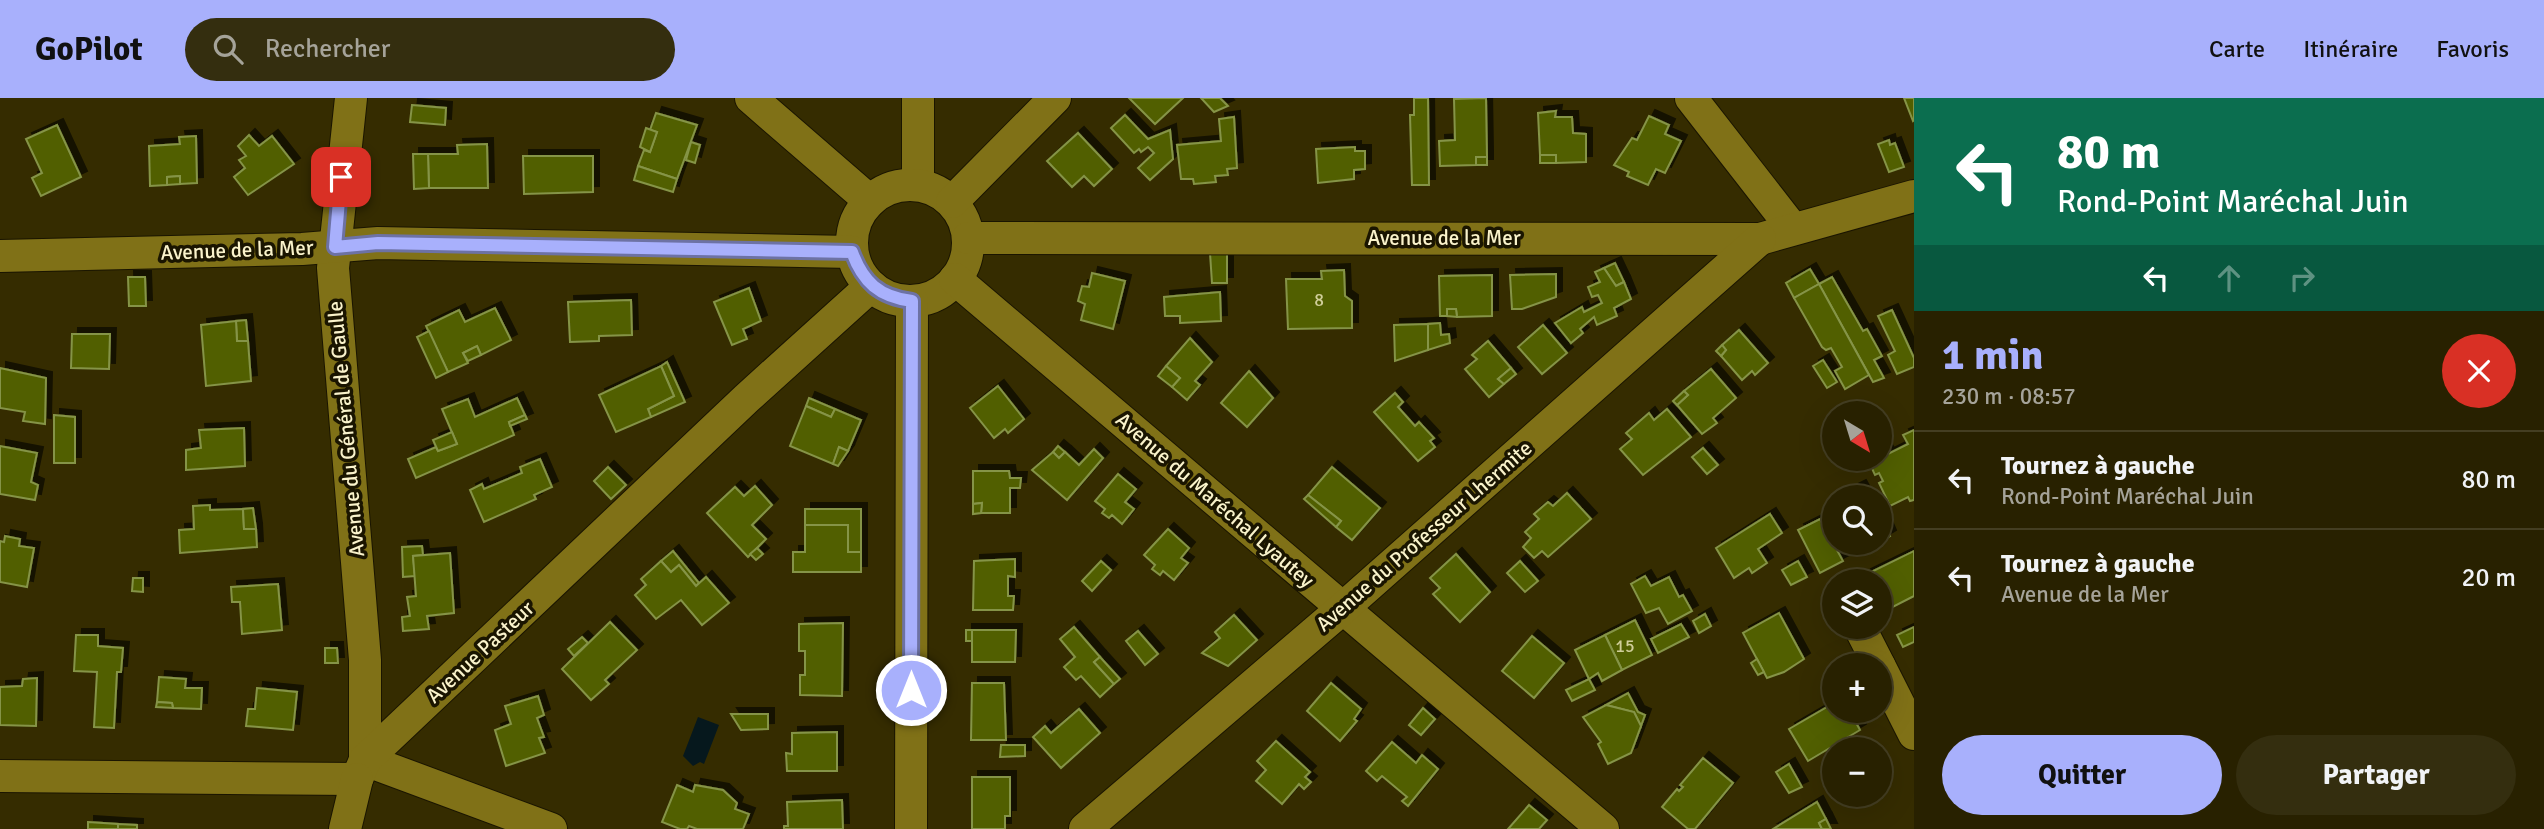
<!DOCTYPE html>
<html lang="fr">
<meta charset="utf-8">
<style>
body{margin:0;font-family:Signika,sans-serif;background:#342e0f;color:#f1f3f6;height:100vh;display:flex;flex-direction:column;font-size:26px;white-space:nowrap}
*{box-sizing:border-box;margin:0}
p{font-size:23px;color:#a5a399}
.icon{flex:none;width:38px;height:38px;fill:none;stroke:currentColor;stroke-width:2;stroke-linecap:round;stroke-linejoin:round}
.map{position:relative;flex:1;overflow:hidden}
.sheet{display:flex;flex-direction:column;background:#282100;width:630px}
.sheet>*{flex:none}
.top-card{background:#0b6e4f;color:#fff;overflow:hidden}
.needle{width:46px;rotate:142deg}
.controls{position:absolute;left:1822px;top:303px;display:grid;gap:14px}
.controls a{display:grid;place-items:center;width:70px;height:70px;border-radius:50%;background:#282100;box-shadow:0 7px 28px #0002,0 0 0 2px #443e22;font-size:35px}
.pin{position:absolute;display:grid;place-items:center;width:60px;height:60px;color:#fff;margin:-30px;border-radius:14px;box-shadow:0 4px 10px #0006}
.me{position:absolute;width:77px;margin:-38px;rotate:0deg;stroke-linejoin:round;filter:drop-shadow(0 0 5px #0008)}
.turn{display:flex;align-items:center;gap:24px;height:147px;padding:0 28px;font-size:32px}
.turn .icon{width:91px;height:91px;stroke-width:2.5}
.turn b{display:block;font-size:49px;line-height:60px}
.lanes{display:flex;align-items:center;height:66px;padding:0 28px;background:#0003;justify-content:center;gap:35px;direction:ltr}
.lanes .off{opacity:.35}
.round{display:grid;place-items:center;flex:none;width:74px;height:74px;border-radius:37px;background:#342e0f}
.headline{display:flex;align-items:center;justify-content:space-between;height:119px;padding:0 28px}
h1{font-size:42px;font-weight:700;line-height:52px;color:#a8b0fc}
.action{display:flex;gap:14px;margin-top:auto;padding:14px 28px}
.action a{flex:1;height:80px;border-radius:42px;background:#a8b0fc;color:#111;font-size:28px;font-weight:700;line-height:80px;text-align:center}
.action a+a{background:#342e0f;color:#f1f3f6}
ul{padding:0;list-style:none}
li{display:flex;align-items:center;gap:21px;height:98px;padding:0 28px;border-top:2px solid #443e22}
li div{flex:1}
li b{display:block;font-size:26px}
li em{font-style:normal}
header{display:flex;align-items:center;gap:42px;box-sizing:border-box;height:98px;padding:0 35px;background:#a8b0fc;color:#111}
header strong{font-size:33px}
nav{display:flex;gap:38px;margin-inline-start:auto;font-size:24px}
.search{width:490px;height:63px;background:#342e0f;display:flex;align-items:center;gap:18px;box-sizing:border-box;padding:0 24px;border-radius:38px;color:#a5a399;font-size:26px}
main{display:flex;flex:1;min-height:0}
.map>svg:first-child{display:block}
</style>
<header>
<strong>GoPilot</strong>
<div class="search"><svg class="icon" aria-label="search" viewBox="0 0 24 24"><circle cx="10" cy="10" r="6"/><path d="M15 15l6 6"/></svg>Rechercher</div>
<nav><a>Carte</a><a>Itinéraire</a><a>Favoris</a></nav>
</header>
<main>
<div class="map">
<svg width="1914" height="731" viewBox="0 0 1914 731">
<defs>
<filter id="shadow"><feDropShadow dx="6" dy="-6" stdDeviation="0" flood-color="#0009"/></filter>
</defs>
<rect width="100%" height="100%" fill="#352c00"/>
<path fill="#06181d" d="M698,619L719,627L704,666L700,664L693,668L683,658Z"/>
<g fill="#515e04" stroke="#859446" stroke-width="2" filter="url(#shadow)">
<path d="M1129,0H1183L1155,26Z"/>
<path d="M1201,0H1220L1228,8L1214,14Z"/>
<path d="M1414,0H1428L1429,87H1412L1410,17H1414Z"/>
<path d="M1486,0L1487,59H1476V67L1440,68L1439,43L1455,42L1454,1Z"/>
<path d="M1904,0H1914V22L1913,23Z"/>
<path d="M412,7L446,10L445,27L410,24Z"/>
<path d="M1556,13L1555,19H1572L1573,35L1586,36V64L1556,65V57H1540L1538,15Z"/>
<path d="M656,15L697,27L677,81L638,68L644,52L650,54L657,34L650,32Z"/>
<path d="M1125,17L1148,41L1170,32L1173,61L1150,82L1138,70L1154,55L1148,49L1141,54L1139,51L1134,55L1111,30Z"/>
<path d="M1649,18L1669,27L1665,36L1681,43L1665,75L1656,71L1648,87L1627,78L1629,74L1614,67L1632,40L1637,42Z"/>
<path d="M1234,19L1237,70L1227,71L1228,77L1215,78L1216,84L1194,86L1193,81H1181L1177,47L1221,43L1219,21Z"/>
<path d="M57,27L81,79L41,98L32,80L42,75L26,41Z"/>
<path d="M646,30L657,34L650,54L640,49Z"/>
<path d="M1078,35L1112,71L1094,88L1084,78L1072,89L1047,63Z"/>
<path d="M249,37L259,48L272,38L294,66L248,97L234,79L245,70L239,62L246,58L238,48Z"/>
<path d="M196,38L197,85L180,86V78L167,79V87L150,88L149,48L180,46L179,39Z"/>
<path d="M1889,42L1890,47L1895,45L1904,69L1889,74L1878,46Z"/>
<path d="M691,44L700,47L695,65L686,62Z"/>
<path d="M487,46L488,90H429L428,56H458L457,47Z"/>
<path d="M1355,49V53H1365V71L1354,72V81L1318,85L1316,51Z"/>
<path d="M413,56H428L429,90L414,91Z"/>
<rect x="1540" y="57" width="16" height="8"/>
<path d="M523,58H593V94L524,96Z"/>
<rect x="1476" y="59" width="11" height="8"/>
<path d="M638,68L677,81L673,94L634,82Z"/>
<path d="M180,78V86L167,87V79Z"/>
<path d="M1210,155H1227V185H1212Z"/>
<path d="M1615,165L1624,184L1616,188L1604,170Z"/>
<path d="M1604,170L1616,188L1624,184L1631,201L1614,210L1617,218L1597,227L1594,219L1580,231L1583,235L1571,245L1555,225L1582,209L1584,214L1602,205L1598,197L1592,199L1588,189L1600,184L1595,174Z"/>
<path d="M1810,171L1819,186L1794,200L1786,185Z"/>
<path d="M1344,172L1345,198L1352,203V230L1288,231L1286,181H1322L1321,173Z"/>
<path d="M1092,175L1125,183L1113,231L1081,222L1085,206L1078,203L1082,188L1089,189Z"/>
<path d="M1556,176V199L1522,211H1512L1510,177Z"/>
<path d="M1492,177V218L1457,219L1456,211H1447V218H1440L1439,178Z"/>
<path d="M128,179H145L146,208H129Z"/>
<path d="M1832,179L1863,233L1867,231L1882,258L1874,262L1884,280L1873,284L1819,186Z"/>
<path d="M1819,186L1869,277L1845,291L1835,273L1842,269L1831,250L1826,252L1822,249L1794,200Z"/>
<path d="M749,190L761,223L743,231L747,241L732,247L714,204Z"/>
<path d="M1220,194L1221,223L1180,225V218H1165L1164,199Z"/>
<path d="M631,202L632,237L599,238V243L570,244L568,204Z"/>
<path d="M495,210L511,242L481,257L477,248L463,255L468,265L448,274L426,228L459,212L465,224Z"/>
<path d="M1447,211H1456L1457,219L1447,218Z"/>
<path d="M1892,212L1914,260V269L1897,276L1888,257L1895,253L1878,218Z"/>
<path d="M246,222L248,243H237L236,223Z"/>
<path d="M236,223L237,243H248L251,283L206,288L201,227Z"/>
<path d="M1440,225L1441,237L1449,236L1450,245L1428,252V226Z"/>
<path d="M1428,226V252L1395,263L1394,227Z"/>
<path d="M1543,227L1567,255L1542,276L1518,249Z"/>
<path d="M1739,232L1768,265L1755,277L1752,273L1742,282L1721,258L1726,252L1722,247Z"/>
<path d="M429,233L448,274L436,280L417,239Z"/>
<path d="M72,236H110L109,271L71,270Z"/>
<path d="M1190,240L1212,264L1195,283L1200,287L1187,302L1172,289L1180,280L1166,268Z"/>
<path d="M1488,243L1511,270L1498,281L1504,286L1489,299L1465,271L1477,261L1472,257Z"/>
<path d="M1722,247L1726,252L1721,258L1716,253Z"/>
<path d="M477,248L481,257L468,263L463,255Z"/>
<path d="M1823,262L1837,284L1827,290L1813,268Z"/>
<path d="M667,264L685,304L651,319L648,311L674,298L661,268Z"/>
<path d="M661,268L674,298L648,311L651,319L616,334L599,297Z"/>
<path d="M1166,268L1180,280L1172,289L1158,278Z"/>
<path d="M0,270L46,280L45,326L23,323L25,314L0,310Z"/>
<path d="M1511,270L1516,276L1504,286L1498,281Z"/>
<path d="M1711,271L1736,300L1713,320L1717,325L1702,336L1677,307L1688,297L1684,293Z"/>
<path d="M1249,273L1273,300L1247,329L1221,305Z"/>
<path d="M998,288L1024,321L1008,335L1005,331L994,340L970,310Z"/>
<path d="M1684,293L1688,297L1677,307L1673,303Z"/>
<path d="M1395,295L1403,304L1398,309L1415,328L1419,324L1434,340L1430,343L1435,349L1418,363L1374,314Z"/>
<path d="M517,300L525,317L509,324L514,337L416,380L408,361L436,349L438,353L457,346L442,311L468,301L475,319Z"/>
<path d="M809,300L835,311L831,319L806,308Z"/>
<path d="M806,308L831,319L835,311L861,322L848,353L839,349L833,366L790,348Z"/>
<path d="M1667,311L1691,339L1643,377L1620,351L1632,341L1626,335L1649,315L1654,322Z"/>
<path d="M54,317L75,319V365H54Z"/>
<path d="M525,317L527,321L510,328L509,324Z"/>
<path d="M244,330L245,368L186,372V352L201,350L199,332Z"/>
<path d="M1914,332V402L1910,403L1908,399L1890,408L1879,385L1883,383L1879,375L1875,377L1867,360H1880V349L1883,347L1888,356L1908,346L1903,337Z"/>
<path d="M452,334L457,346L438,353L433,342Z"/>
<path d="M0,348L37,355L31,384L38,387L35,402L0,396Z"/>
<path d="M1058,348L1065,354L1059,360L1053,354Z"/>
<path d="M839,349L848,353L838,368L833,366Z"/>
<path d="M1703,350L1718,367L1707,376L1692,359Z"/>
<path d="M1094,351L1103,360L1067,402L1032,372L1053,354L1059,360L1065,354L1079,367Z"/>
<path d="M540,361L552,389L534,397L536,401L484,424L470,392L482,386L484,391L522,375L520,369Z"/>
<path d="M608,369L626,387L611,401L594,383Z"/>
<path d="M1332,369L1380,410L1352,442L1336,429L1341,423L1308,397Z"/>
<path d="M973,373H1009L1010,380H1021L1020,390H1010V415H981L982,405L973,406Z"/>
<path d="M1118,376L1136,391L1125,404L1134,411L1122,426L1112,417L1109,420L1102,415L1105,411L1095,403Z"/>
<path d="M755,388L772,407L752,427L766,441L748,459L707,415L735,389L744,398Z"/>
<path d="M1860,388L1866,399H1838Z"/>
<path d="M1567,395L1591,421L1548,459L1542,453L1534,460L1523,449L1531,440L1525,434L1539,421L1534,416L1548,404L1553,408Z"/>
<path d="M1308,397L1341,423L1336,429L1304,401Z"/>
<path d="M1834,401V417L1828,404Z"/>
<path d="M982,405L981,415L973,416V406Z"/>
<path d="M210,407V412L243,411L244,431H256L257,449L180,455L179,432L194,431L193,408Z"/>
<path d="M253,410L256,431H244L243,411Z"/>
<path d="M805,411H861V454H848V427H805Z"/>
<path d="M1770,416L1782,435L1758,451L1767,465L1752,475L1749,470L1734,480L1716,450Z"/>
<path d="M1820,421L1843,463L1820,475L1798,432Z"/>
<path d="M1883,422L1890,438L1880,444V423Z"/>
<path d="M805,427H848V454H861V474H793V454H805Z"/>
<path d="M1168,431L1189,450L1181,460L1188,465L1174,482L1163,473L1160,477L1152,471L1155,467L1144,457Z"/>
<path d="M5,438L20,441L19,448L34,450L27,489L0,484V443L4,444Z"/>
<path d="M422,448L423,457L413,458L415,478L403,479L402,449Z"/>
<path d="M757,450L763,456L756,462L750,456Z"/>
<path d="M673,453L699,485L696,488L679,467L671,474L661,463Z"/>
<path d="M1914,453V498L1883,514L1880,508V483H1868L1865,477Z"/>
<path d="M450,455L454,515L427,518L429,531L403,533L402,519L410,518L407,499L416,498L413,458Z"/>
<path d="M1456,456L1490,494L1460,524L1433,496L1440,490L1430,480Z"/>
<path d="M1015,461V479L1008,478V498H1014L1013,512H973L974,463Z"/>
<path d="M661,463L671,474L679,467L696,488L706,479L729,505L702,527L681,502L656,521L635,497L646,487L641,481Z"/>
<path d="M1101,463L1111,472L1092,493L1082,483Z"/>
<path d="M1520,463L1538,483L1525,494L1507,475Z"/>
<path d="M1798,463L1807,479L1791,487L1782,472Z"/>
<path d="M1645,478L1651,488L1669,479L1679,499L1683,497L1692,513L1668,526L1659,510L1646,515L1631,486Z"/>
<path d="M133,480H143V494L132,493Z"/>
<path d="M278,486L282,532L242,536L240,504H232L231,489Z"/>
<path d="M1779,515L1804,561L1784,574L1767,580L1743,535Z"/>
<path d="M1705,516L1711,528L1699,535L1693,523Z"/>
<path d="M1234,517L1257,542L1228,568L1202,555L1220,540L1215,534Z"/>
<path d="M1635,522L1652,557L1622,572L1605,537Z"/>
<path d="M610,524L637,552L605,582L609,586L591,602L562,571Z"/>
<path d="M843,525L842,598L800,597V577H805V553H799V526Z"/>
<path d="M1681,526L1689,539L1658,555L1651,541Z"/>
<path d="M1074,529L1100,559L1094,564L1114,586L1100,599L1081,578L1076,582L1064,569L1075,559L1060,541Z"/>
<path d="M1914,529V544L1903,549L1897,537Z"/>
<rect x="966" y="532" width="6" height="11"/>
<path d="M972,532H1016L1015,564H972Z"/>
<path d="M1138,533L1158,556L1145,567L1126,543Z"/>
<path d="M76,537H98V548L123,550L121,574H117L114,630L94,629L97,574L74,573Z"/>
<path d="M1605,537L1622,572L1602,583L1598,575L1589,581L1575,552Z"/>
<path d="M1532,538L1564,565L1534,600L1502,573Z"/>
<path d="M582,539L588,545L574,558L568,551Z"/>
<path d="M325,550H337L338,565H325Z"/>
<path d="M1100,559L1120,581L1114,586L1094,564Z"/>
<path d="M1757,561L1764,574L1758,577L1751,565Z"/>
<path d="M159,579L186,581L185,590H202L201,611L173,610L172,605L157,604Z"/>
<path d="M37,580L36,628L0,627V589L22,588L23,581Z"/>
<path d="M1589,581L1595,592L1572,603L1566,592Z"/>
<path d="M972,585H1004L1006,642H971Z"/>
<path d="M1331,585L1361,611L1354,621L1357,623L1340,643L1307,613Z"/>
<path d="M257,590L297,594L293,632L246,628L248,611H255Z"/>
<path d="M1628,595L1638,614L1645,617L1641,628L1634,614L1606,607Z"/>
<path d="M538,598L544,617L537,620L544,639L539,640L545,655L506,668L495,632L511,626L505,608Z"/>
<path d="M157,604L172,605L173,610L156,609Z"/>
<path d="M1834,605V612H1849L1860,632L1808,663L1789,631Z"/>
<path d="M1606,607L1634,614L1641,628L1631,655L1608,666L1598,646L1601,644L1583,619Z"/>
<path d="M1423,610L1435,621L1421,637L1409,627Z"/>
<path d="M1079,611L1100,635L1061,670L1033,639L1045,628L1051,635Z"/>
<path d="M731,616H768V631L741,632Z"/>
<path d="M837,634V673H787L786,655L792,656V635Z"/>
<path d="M1276,643L1310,674L1305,679L1311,684L1304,691L1299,686L1282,706L1256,683L1266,672L1257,663Z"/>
<path d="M1392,644L1416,665L1422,657L1438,671L1408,708L1402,703L1407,699L1382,678L1377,683L1366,673Z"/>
<path d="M1001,647H1025V658L1000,659Z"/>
<path d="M1703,660L1733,685L1695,731H1688L1662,709L1677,691L1679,693L1683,689L1680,687Z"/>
<path d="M1789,666L1802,689L1789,695L1776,674Z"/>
<path d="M972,679H1010V718H1005V731H972Z"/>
<path d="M677,687L693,694L695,687L723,692L737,705L735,711L749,716L743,731H697L689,728L687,731H680L662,724Z"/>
<path d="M842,702L843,731H784V728H788L787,704Z"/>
<path d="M1817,704L1826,721L1819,725L1822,731H1773Z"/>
<path d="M1529,707L1547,722L1539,731H1508Z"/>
<path d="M1826,721L1831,731H1822L1819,725Z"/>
<path d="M88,724L118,726V731H88Z"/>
<path d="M118,726L137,727V731H118Z"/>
</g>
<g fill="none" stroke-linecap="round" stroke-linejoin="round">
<g stroke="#1a1500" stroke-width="34">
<g id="street">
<path d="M351,0L333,170L365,562V662L551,731"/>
<path d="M751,0L870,103"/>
<path d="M918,0V87"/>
<path d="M1691,0L1793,131"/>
<circle cx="910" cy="145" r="58"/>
<path d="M952,104L1055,0"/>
<path d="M968,140L1760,141L1914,98"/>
<path d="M0,158L302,151L378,145L852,154"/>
<path d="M955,181L1603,731"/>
<path d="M1859,528L1879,567"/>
<path d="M1880,569L1914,636"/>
<path d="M0,678L357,681L365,662L747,300L871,188"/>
<path d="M345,731L357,681"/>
<path d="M911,731L912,203"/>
<path d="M1085,731L1342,511L1760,141"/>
</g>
</g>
<use href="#street" stroke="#807117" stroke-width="32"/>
</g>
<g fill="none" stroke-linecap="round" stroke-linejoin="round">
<g stroke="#6d72a4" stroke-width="18">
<path id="route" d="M341,79L335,149L378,145L852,154C863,184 879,199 912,203L911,592"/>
</g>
<use href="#route" stroke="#a8b0fc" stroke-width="12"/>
</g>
<g text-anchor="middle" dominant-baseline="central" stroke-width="7" stroke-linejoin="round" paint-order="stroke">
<g font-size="18" fill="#d0ce99">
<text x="1319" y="202">8</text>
<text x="1625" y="548">15</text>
</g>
<g font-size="21" fill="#faf3cb" stroke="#1a1500">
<text x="1444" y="140">Avenue de la Mer</text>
<text transform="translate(237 152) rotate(-2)">Avenue de la Mer</text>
<text transform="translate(346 331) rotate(-95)">Avenue du Général de Gaulle</text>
<text transform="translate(1215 402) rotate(41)">Avenue du Maréchal Lyautey</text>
<text transform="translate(1424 438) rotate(-41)">Avenue du Professeur Lhermite</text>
<text transform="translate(480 554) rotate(-43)">Avenue Pasteur</text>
</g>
</g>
</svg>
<div class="controls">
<a><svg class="needle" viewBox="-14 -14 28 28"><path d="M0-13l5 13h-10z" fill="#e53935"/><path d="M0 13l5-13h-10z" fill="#a5a399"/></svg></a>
<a><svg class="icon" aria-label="search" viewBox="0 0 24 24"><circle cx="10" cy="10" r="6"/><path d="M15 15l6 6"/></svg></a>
<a><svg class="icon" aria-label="layers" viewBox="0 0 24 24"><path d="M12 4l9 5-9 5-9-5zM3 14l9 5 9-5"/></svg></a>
<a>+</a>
<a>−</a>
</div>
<div class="pin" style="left:341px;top:79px;background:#d93025"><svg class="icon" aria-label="arrive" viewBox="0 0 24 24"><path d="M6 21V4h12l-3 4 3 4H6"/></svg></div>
<svg class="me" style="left:911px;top:592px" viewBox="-20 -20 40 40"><circle r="17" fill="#a8b0fc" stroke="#fff" stroke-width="3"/><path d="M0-11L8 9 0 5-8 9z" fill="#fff"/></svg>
</div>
<section class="sheet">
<div class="top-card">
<div class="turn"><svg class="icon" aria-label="left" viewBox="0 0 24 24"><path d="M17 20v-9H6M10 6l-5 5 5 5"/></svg><div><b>80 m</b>Rond-Point Maréchal Juin</div></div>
<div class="lanes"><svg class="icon" aria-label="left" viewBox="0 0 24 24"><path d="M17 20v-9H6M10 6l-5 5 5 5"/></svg><svg class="icon off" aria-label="ahead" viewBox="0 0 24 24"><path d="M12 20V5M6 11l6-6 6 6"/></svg><svg class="icon off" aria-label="right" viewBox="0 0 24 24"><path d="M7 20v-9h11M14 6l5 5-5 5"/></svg></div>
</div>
<div class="headline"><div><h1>1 min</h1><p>230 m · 08:57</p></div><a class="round" style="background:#d93025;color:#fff"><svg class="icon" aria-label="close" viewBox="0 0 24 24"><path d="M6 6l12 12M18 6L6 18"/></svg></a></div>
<ul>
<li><svg class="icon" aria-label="left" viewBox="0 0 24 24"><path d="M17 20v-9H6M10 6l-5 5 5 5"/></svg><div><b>Tournez à gauche</b><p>Rond-Point Maréchal Juin</p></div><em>80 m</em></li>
<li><svg class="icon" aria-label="left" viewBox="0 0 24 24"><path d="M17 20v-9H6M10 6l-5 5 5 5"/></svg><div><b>Tournez à gauche</b><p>Avenue de la Mer</p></div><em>20 m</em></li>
</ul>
<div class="action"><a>Quitter</a><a>Partager</a></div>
</section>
</main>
